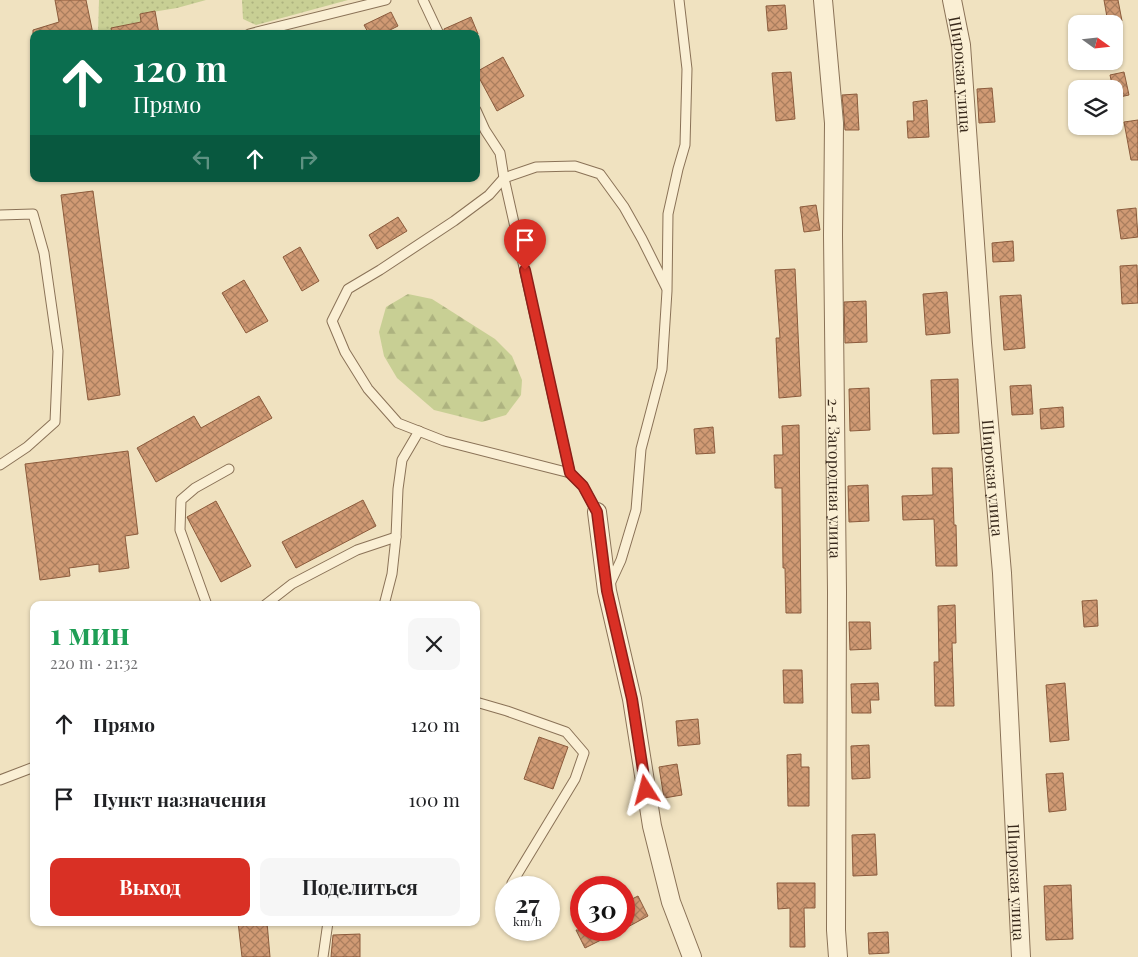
<!DOCTYPE html>
<html lang="ru">
<meta charset="utf-8">
<style>
body{margin:0;font-family:"Playfair Display",serif;background:#f6f6f6;color:#202124;height:100vh;display:flex;flex-direction:column;font-size:19px;white-space:nowrap}
*{box-sizing:border-box;margin:0}
p{font-size:16px;color:#757577}
.icon{flex:none;width:28px;height:28px;fill:none;stroke:currentColor;stroke-width:2;stroke-linecap:round;stroke-linejoin:round}
.map{position:relative;flex:1;overflow:hidden}
.drawer{position:absolute;left:30px;top:601px;width:450px;height:325px;display:flex;flex-direction:column;background:#fff;border-radius:10px;box-shadow:0 1px 4px #0004}
.drawer>*{flex:none}
.guide{position:absolute;left:30px;top:30px;width:450px;height:152px;border-radius:10px;box-shadow:0 1px 4px #0004;background:#0b6e4f;color:#fff;overflow:hidden}
.needle{width:32px;rotate:105deg}
.controls{position:absolute;left:1068px;top:15px;display:grid;gap:10px}
.controls a{display:grid;place-items:center;width:55px;height:55px;border-radius:10px;background:#fff;box-shadow:0 1px 4px #0004;font-size:25px}
.speed{position:absolute;left:495px;top:876px;display:flex;gap:10px;font-size:25px;font-weight:700;text-align:center}
.speed>*{display:grid;place-content:center;width:65px;height:65px;border-radius:50%;background:#fff;box-shadow:0 1px 4px #0004;line-height:1}
.speed small{font-size:12px;font-weight:400}
.speed .limit{border:8px solid #d22;background:#fff;color:#111}
.pin{position:absolute;display:grid;place-items:center;width:42px;height:42px;color:#fff;margin:-51px -21px;border-radius:50% 50% 50% 0;rotate:-45deg;box-shadow:0 0 5px #0007}
.pin .icon{rotate:45deg}
.me{position:absolute;width:55px;margin:-28px;rotate:351deg;stroke-linejoin:round;filter:drop-shadow(0 0 4px #0008)}
.turn{display:flex;align-items:center;gap:18px;height:105px;padding:0 20px;font-size:22px}
.turn .icon{width:65px;height:65px;stroke-width:2.5}
.turn b{display:block;font-size:35px;line-height:42px}
.lanes{display:flex;align-items:center;height:48px;padding:0 20px;background:#0003;justify-content:center;gap:25px;direction:ltr}
.lanes .off{opacity:.35}
.round{display:grid;place-items:center;flex:none;width:52px;height:52px;border-radius:10px;background:#f6f6f6}
.head{display:flex;align-items:center;justify-content:space-between;height:85px;padding:0 20px}
h1{font-size:30px;font-weight:700;line-height:38px;color:#1e9e55}
.primary-button{display:flex;gap:10px;margin-top:auto;padding:10px 20px}
.primary-button a{flex:1;height:58px;border-radius:10px;background:#d93025;color:#fff;font-size:20px;font-weight:700;line-height:58px;text-align:center}
.primary-button a+a{background:#f6f6f6;color:#202124}
ul{padding:0;list-style:none}
li{display:flex;align-items:center;gap:15px;height:75px;padding:0 20px}
li div{flex:1}
li b{display:block;font-size:19px}
li em{font-style:normal}
.map>svg:first-child{display:block}
</style>
<div class="map">
<svg width="1138" height="957" viewBox="0 0 1138 957">
<defs>
<pattern id="grass-dots" width="8" height="8" patternUnits="userSpaceOnUse" patternTransform="scale(1.25)"><rect width="8" height="8" fill="#c8cf94"/><path d="M2 2h.1M6 6h.1" fill="none" stroke="#adb27f" stroke-width="1.8" stroke-linecap="round"/></pattern>
<pattern id="forest-firs" width="22" height="20" patternUnits="userSpaceOnUse" patternTransform="scale(1.25)"><rect width="22" height="20" fill="#c8cf94"/><path d="M5 1l3.5 6h-7zM16 11l3.5 6h-7z" fill="#adb27f"/></pattern>
<pattern id="building-cross-hatch" width="8" height="8" patternUnits="userSpaceOnUse" patternTransform="scale(1.25)"><rect width="8" height="8" fill="#d09a74"/><path d="M0 0l8 8M0 8l8-8" fill="none" stroke="#aa7e5e"/></pattern>
</defs>
<rect width="100%" height="100%" fill="#f0e2c0"/>
<g fill="url(#grass-dots)">
<path d="M99,0H206L177,8L140,14L141,22L127,25L129,34H98Z"/>
<path d="M242,0H348L256,25L243,19Z"/>
</g>
<path fill="url(#forest-firs)" d="M408,294L432,299L495,339L512,356L522,380L521,395L506,415L482,422L434,410L397,378L384,356L379,332L386,307Z"/>
<g fill="url(#building-cross-hatch)" stroke="#8b5b3c">
<path d="M55,0H86L93,34H33V30L59,22Z"/>
<path d="M1104,0H1118L1122,21L1108,23Z"/>
<path d="M785,5L787,29L768,31L766,6Z"/>
<path d="M155,11L159,34H112L111,28L141,22L140,14Z"/>
<path d="M391,12L398,26L390,30L391,34H369L364,25Z"/>
<path d="M471,17L478,34H445L444,29Z"/>
<path d="M503,57L524,96L497,111L476,72Z"/>
<path d="M791,72L795,119L776,121L772,73Z"/>
<path d="M1124,72L1129,95L1115,98L1110,75Z"/>
<path d="M992,88L995,122L979,123L977,89Z"/>
<path d="M857,94L859,130H845L842,95Z"/>
<path d="M927,100L929,137L908,138L907,121H914L913,102Z"/>
<path d="M1138,120V160H1131L1124,122Z"/>
<path d="M93,191L120,395L88,400L61,195Z"/>
<path d="M816,205L820,230L804,232L800,207Z"/>
<path d="M1136,208L1138,237L1121,239L1117,210Z"/>
<path d="M398,217L407,231L377,249L369,235Z"/>
<path d="M1013,241L1014,261L993,262L992,243Z"/>
<path d="M300,247L319,281L302,291L283,257Z"/>
<path d="M1137,265L1138,303L1122,304L1120,266Z"/>
<path d="M795,269L801,396L779,398L776,338H780L775,270Z"/>
<path d="M244,280L268,321L246,333L222,293Z"/>
<path d="M947,292L950,333L926,335L923,294Z"/>
<path d="M1021,295L1025,348L1004,350L1000,296Z"/>
<path d="M866,301L867,342L845,343L844,302Z"/>
<path d="M958,379L959,433L933,434L931,380Z"/>
<path d="M1031,385L1033,414L1012,415L1010,386Z"/>
<path d="M869,388L870,430L850,431L849,389Z"/>
<path d="M259,396L272,418L156,482L137,448L194,416L201,428Z"/>
<path d="M1063,407L1064,427L1041,429L1040,409Z"/>
<path d="M799,425L801,613H786L785,568H783L782,488H775L774,455H783L782,426Z"/>
<path d="M713,427L715,453L696,454L694,429Z"/>
<path d="M128,451L138,534L125,536L129,568L99,572V564L69,568L70,576L40,580L25,464Z"/>
<path d="M932,468H952L954,525H956L957,566H936L934,519L903,520L902,496L933,495Z"/>
<path d="M868,485L869,521L849,522L848,486Z"/>
<path d="M363,500L376,526L296,568L282,542Z"/>
<path d="M216,501L251,566L221,582L187,517Z"/>
<path d="M1097,600L1098,626L1084,627L1082,601Z"/>
<path d="M955,605L956,643H952L954,706H935L934,662H939L938,606Z"/>
<path d="M849,622H870L871,649L850,650Z"/>
<path d="M783,670H802L803,703H784Z"/>
<path d="M878,683L879,700H870L871,713H852L851,684Z"/>
<path d="M1065,683L1069,740L1050,742L1046,685Z"/>
<path d="M698,719L700,744L678,746L676,721Z"/>
<path d="M539,737L568,747L553,789L524,779Z"/>
<path d="M869,745L870,778L852,779L851,746Z"/>
<path d="M801,754V767H809V806H788L787,755Z"/>
<path d="M677,764L682,795L664,798L659,767Z"/>
<path d="M1063,773L1066,810L1049,812L1046,774Z"/>
<path d="M875,834L877,875L853,876L852,835Z"/>
<path d="M777,883H815V908H804L805,947H790V908L778,909Z"/>
<path d="M1071,885L1073,939L1046,940L1044,886Z"/>
<path d="M638,896L648,916L624,929V903Z"/>
<path d="M238,922H267L270,957H242Z"/>
<path d="M576,930H621L585,948Z"/>
<path d="M888,932L889,953L869,954L868,933Z"/>
<path d="M360,934V957H331L333,935Z"/>
</g>
<g fill="none" stroke-linecap="round" stroke-linejoin="round">
<g stroke="#8a7257" stroke-width="11">
<g id="service">
<path d="M423,0L439,34"/>
<path d="M249,34L386,0"/>
<path d="M476,110L485,130L500,153L504,178L489,195L454,221L380,270L348,289L332,321L345,352L368,389L398,423L444,441L570,473L583,486L597,512"/>
<path d="M0,215L33,214L44,253L58,351L55,422L27,447L0,465"/>
<path d="M570,473L504,178L536,167L575,166L600,174L624,207L642,239L666,287"/>
<path d="M609,586L621,560L636,510L641,449L662,369L667,291L668,214L678,169L685,145L687,69L679,0"/>
<path d="M207,605L180,530L181,500L195,488L229,469"/>
<path d="M265,605L292,584L357,550L396,537"/>
<path d="M384,605L392,574L396,537L398,489L402,460L419,431"/>
<path d="M476,702L507,711L566,732L584,753L575,779L512,883"/>
<path d="M0,780L34,767"/>
<path d="M323,957L328,922"/>
</g>
</g>
<g stroke="#8a7257" stroke-width="20">
<g id="minor">
<path id="s1" d="M823,0L834,123L833,235L837,592L836,930L838,957"/>
<path id="s2" d="M952,0L961,45L982,343L1002,573L1021,957"/>
<path d="M597,512L607,591L632,699L652,826L671,902L692,957"/>
</g>
</g>
<use href="#service" stroke="#faefd4" stroke-width="9"/>
<use href="#minor" stroke="#faefd4" stroke-width="18"/>
</g>
<g fill="none" stroke-linecap="round" stroke-linejoin="round">
<g stroke="#8d1f18" stroke-width="12">
<path id="route" d="M525,270L570,473L583,486L597,512L607,591L632,699L646,790"/>
</g>
<use href="#route" stroke="#d93025" stroke-width="9"/>
</g>
<g text-anchor="middle" dominant-baseline="central" stroke-width="4" stroke-linejoin="round" paint-order="stroke">
<g font-size="16" fill="#392a1c" stroke="#f7ecd0">
<text stroke="none"><textPath href="#s2" startOffset="75">Широкая улица</textPath></text>
<text stroke="none"><textPath href="#s1" startOffset="479">2-я Загородная улица</textPath></text>
<text stroke="none"><textPath href="#s2" startOffset="480">Широкая улица</textPath></text>
<text stroke="none"><textPath href="#s2" startOffset="885">Широкая улица</textPath></text>
</g>
</g>
</svg>
<div class="controls">
<a><svg class="needle" viewBox="-14 -14 28 28"><path d="M0-13l5 13h-10z" fill="#e53935"/><path d="M0 13l5-13h-10z" fill="#757577"/></svg></a>
<a><svg class="icon" aria-label="layers" viewBox="0 0 24 24"><path d="M12 4l9 5-9 5-9-5zM3 14l9 5 9-5"/></svg></a>
</div>
<div class="speed"><div>27<small>km/h</small></div><div class="limit">30</div></div>
<div class="pin" style="left:525px;top:270px;background:#d93025"><svg class="icon" aria-label="arrive" viewBox="0 0 24 24"><path d="M6 21V4h12l-3 4 3 4H6"/></svg></div>
<svg class="me" style="left:646px;top:790px" viewBox="-20 -20 40 40"><path d="M0-17L14 15 0 8-14 15z" fill="#d93025" stroke="#fff" stroke-width="4"/></svg>
<div class="guide">
<div class="turn"><svg class="icon" aria-label="ahead" viewBox="0 0 24 24"><path d="M12 20V5M6 11l6-6 6 6"/></svg><div><b>120 m</b>Прямо</div></div>
<div class="lanes"><svg class="icon off" aria-label="left" viewBox="0 0 24 24"><path d="M17 20v-9H6M10 6l-5 5 5 5"/></svg><svg class="icon" aria-label="ahead" viewBox="0 0 24 24"><path d="M12 20V5M6 11l6-6 6 6"/></svg><svg class="icon off" aria-label="right" viewBox="0 0 24 24"><path d="M7 20v-9h11M14 6l5 5-5 5"/></svg></div>
</div>
<section class="drawer">
<div class="head"><div><h1>1 мин</h1><p>220 m · 21:32</p></div><a class="round"><svg class="icon" aria-label="close" viewBox="0 0 24 24"><path d="M6 6l12 12M18 6L6 18"/></svg></a></div>
<ul>
<li><svg class="icon" aria-label="ahead" viewBox="0 0 24 24"><path d="M12 20V5M6 11l6-6 6 6"/></svg><div><b>Прямо</b></div><em>120 m</em></li>
<li><svg class="icon" aria-label="arrive" viewBox="0 0 24 24"><path d="M6 21V4h12l-3 4 3 4H6"/></svg><div><b>Пункт назначения</b></div><em>100 m</em></li>
</ul>
<div class="primary-button"><a>Выход</a><a>Поделиться</a></div>
</section>
</div>
